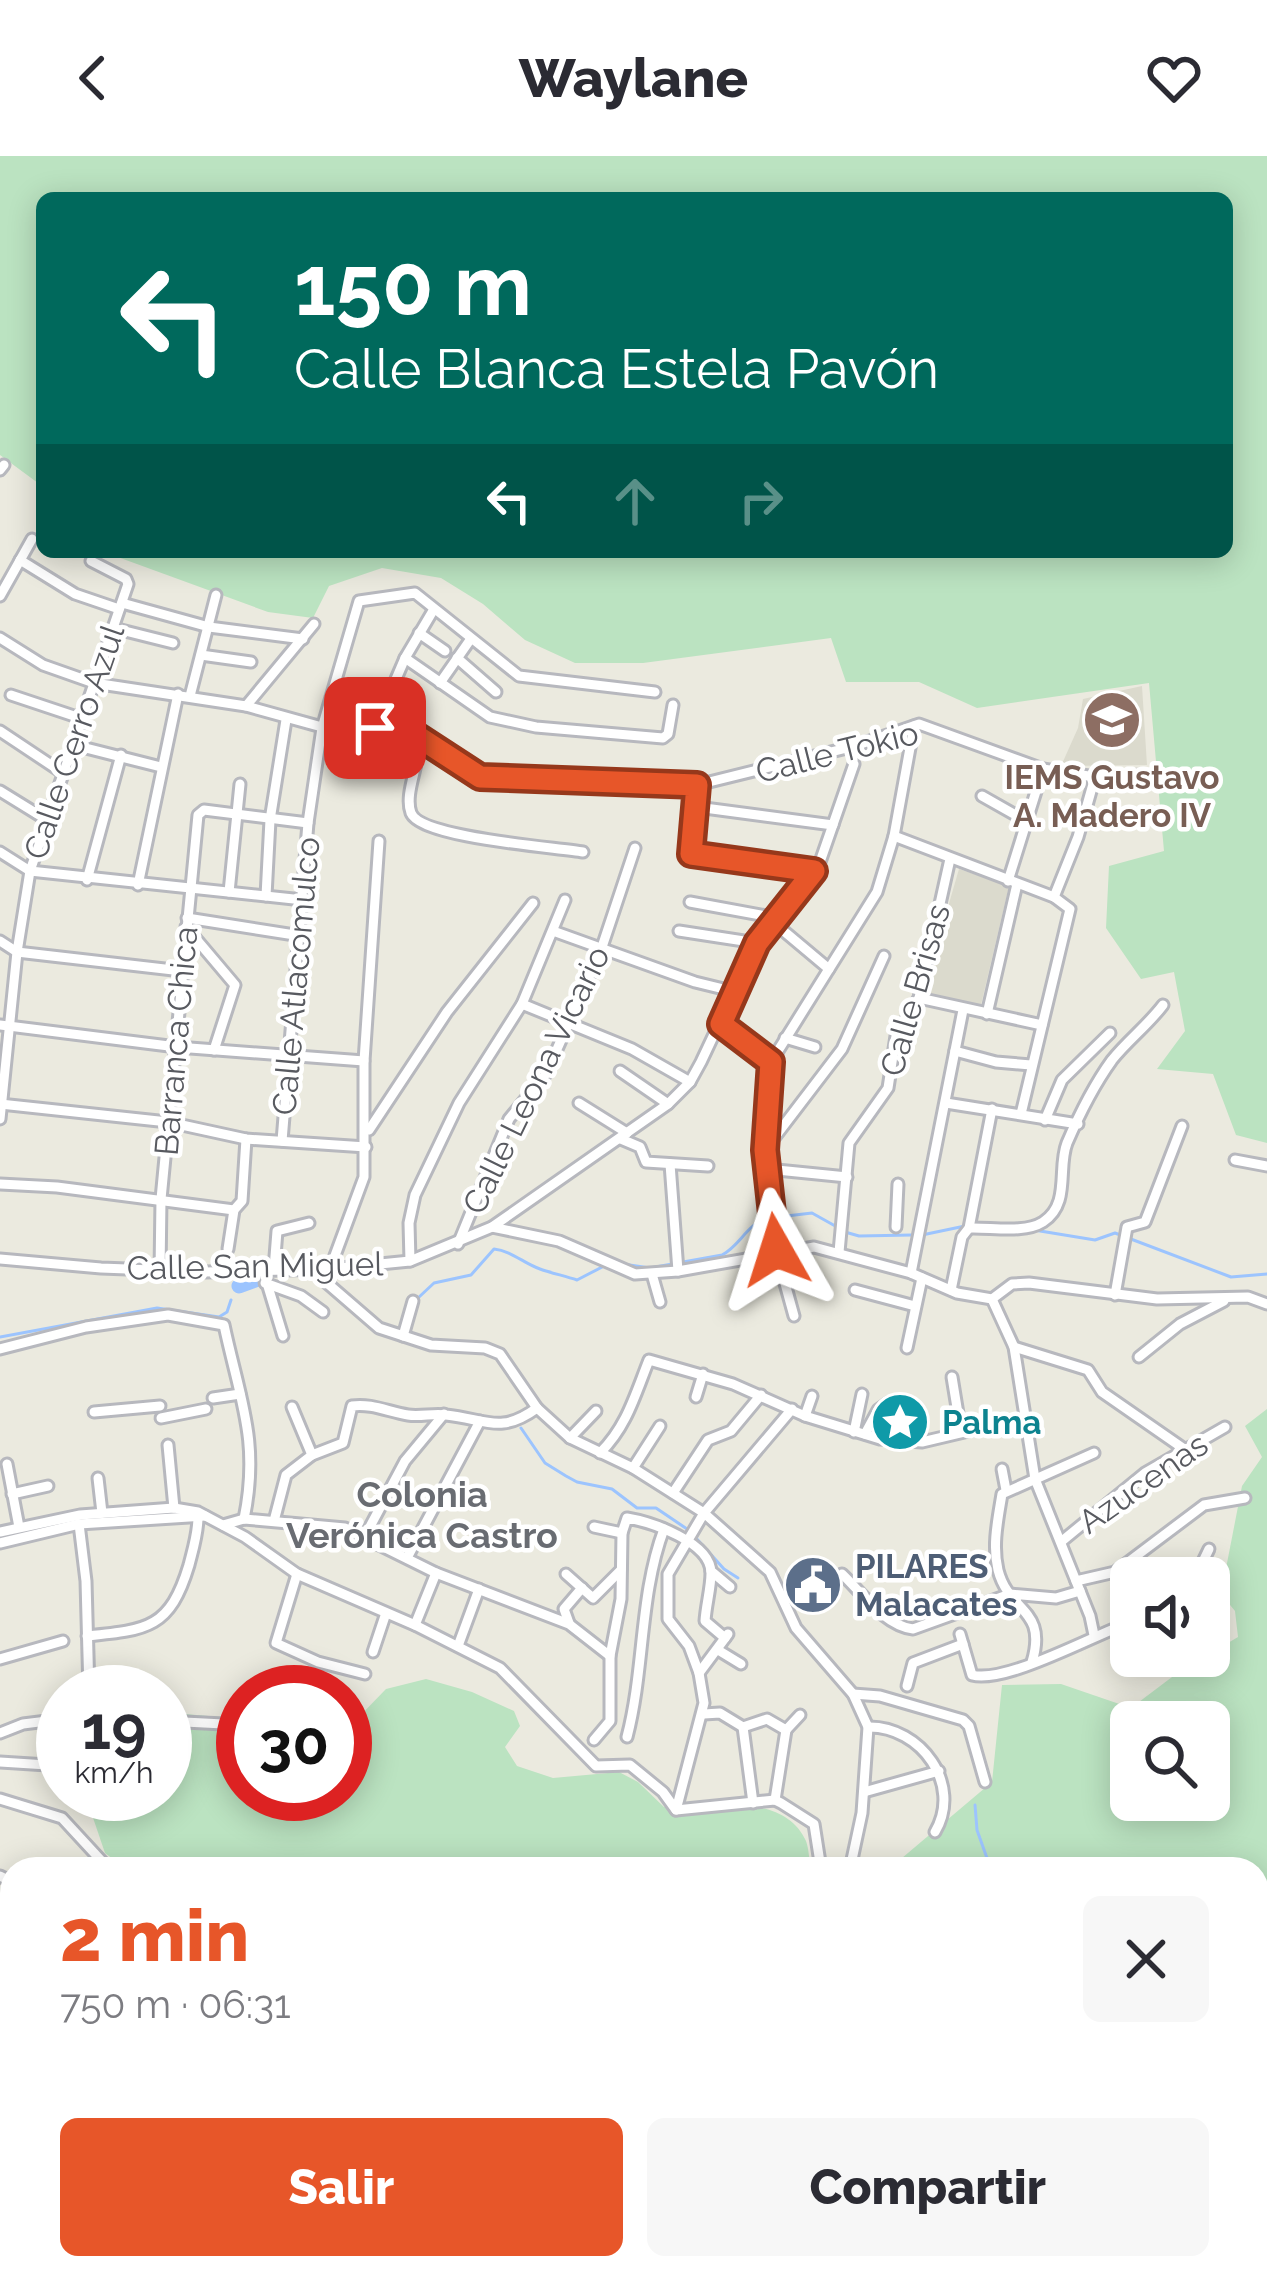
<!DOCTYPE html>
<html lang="es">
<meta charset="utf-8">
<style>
body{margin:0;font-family:Raleway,sans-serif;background:#f7f7f7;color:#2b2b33;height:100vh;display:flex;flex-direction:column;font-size:45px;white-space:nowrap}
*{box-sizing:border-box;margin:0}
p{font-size:39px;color:#7c7c81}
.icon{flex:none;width:66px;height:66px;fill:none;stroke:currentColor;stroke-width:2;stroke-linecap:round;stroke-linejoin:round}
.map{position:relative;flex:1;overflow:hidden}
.sheet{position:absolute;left:0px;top:1701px;width:1269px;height:423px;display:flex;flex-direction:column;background:#fff;border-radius:36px 36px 0 0;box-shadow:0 6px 30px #0003}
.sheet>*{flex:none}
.hud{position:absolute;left:36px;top:36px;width:1197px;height:366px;border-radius:18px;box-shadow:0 6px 30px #0003;background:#00695c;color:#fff;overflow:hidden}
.controls{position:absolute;left:1110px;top:1401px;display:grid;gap:24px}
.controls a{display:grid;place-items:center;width:120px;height:120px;border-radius:18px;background:#fff;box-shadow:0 6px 30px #0003;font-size:60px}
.speed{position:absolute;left:36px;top:1509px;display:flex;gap:24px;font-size:60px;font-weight:700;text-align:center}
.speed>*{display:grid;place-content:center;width:156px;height:156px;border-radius:50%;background:#fff;box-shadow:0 6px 30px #0003;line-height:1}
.speed small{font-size:30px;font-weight:400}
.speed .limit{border:18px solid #d22;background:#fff;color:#111}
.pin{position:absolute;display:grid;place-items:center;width:102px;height:102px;color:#fff;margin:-51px;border-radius:24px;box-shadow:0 6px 18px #0006}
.me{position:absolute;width:132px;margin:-66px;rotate:354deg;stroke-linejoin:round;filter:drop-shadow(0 0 9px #0008)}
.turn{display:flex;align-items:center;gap:42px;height:252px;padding:0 60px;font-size:54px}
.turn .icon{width:156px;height:156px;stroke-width:2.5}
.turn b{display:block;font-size:84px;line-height:102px}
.lanes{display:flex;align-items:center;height:114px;padding:0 60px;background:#0003;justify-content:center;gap:60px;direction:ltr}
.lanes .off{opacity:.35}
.round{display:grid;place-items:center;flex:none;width:126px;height:126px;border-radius:18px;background:#f7f7f7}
.head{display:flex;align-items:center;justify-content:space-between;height:204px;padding:0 60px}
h1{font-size:72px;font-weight:800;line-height:90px;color:#e75629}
.button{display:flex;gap:24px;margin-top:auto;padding:24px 60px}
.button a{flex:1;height:138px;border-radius:18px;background:#e75629;color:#fff;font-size:48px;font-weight:800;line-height:138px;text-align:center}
.button a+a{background:#f7f7f7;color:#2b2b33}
header{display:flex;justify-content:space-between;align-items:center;height:156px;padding:0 60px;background:#fff;font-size:54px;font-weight:800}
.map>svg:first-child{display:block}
</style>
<header><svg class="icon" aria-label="back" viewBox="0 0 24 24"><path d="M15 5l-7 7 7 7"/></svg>Waylane<svg class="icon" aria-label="heart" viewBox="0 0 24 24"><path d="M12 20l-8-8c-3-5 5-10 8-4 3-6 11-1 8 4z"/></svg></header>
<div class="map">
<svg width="1267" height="2123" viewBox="0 0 1267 2123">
<rect width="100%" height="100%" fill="#ebeadf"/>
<g fill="#dbdacd">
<path d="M1142,530L1147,609L1061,610L1078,572L1083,543Z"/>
<path d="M959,713L1009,730L980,853L923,837Z"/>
</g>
<g fill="#bbe3c1" fill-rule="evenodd">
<path d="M0,0H1267V987L1236,979L1213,918L1157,913L1185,875L1174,816L1141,823L1106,772L1109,710L1164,695L1149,527L977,552L919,526H846L831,482L643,507H575L525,484L483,448L441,422L382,412L329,430L313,462L268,456L104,396H1227V42H42V330L0,299Z"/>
<path d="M1267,1253V2123H0V2046H12V2112H1257V1713H889L992,1626L1002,1529L1061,1528L1131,1552L1176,1518L1238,1481L1235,1455L1221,1438L1242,1330L1262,1301L1245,1270ZM1131,1566H1209V1644H1131Z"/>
<path d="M426,1523L472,1536L514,1555L520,1570L505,1591L517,1610L553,1622L619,1616L638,1626L664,1651C707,1652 783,1634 806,1685C809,1693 809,1704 811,1713H126L105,1697L90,1653L100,1638H165V1560L173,1557L243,1563V1638H345V1569L355,1565L386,1533Z"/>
</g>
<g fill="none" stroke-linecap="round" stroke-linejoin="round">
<g stroke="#9cc4fe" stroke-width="3">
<path d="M778,1061L812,1057L837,1071"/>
<path d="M1034,1074L1095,1084L1115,1077L1231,1121L1267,1118"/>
<path d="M845,1076L859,1080L912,1079"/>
<path d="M922,1079L965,1070"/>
<path d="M616,1107L650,1112L722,1099C741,1089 747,1067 769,1062"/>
<path d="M418,1142L434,1127L471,1119L494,1093C512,1095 523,1107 540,1113C551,1117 565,1120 577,1124L606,1109"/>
<path d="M0,1181L157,1152L219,1161L227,1156L231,1144"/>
<path d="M521,1272L545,1307L566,1320L577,1326L612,1333L637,1352H656L690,1375"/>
<path d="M696,1382L724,1413L738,1422"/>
<path d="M975,1649L977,1674L988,1705L1002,1713"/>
<path d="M1257,1745H1267"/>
</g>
<path stroke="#9cc4fe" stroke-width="15" d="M239,1130L258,1123"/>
<g stroke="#b7b8be" stroke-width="15">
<g id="minor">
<path d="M0,314L4,309"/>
<path d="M20,404L75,438L119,453"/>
<path d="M0,440L32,383"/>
<path d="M122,447L209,471L303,483"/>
<path d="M113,472L173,487"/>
<path d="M419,477L445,495"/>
<path d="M0,482L43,509L94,527L246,550L340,576L405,574L480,621L697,629L855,590L919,568L1043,613L1095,621L1144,619"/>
<path d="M201,499L251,506"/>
<path d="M405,502L490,561L536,571L663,582L668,578L673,549"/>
<path d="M457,502L496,536"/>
<path d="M440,527L470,484"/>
<path d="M11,539L83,563"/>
<path d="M190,540L216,439"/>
<path d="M246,550L314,468"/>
<path d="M375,572L405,502L434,453"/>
<path d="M0,575L63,617"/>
<path d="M393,576L418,591C419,610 404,638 411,657C421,682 554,691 583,696"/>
<path d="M74,589L161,611"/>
<path d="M697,629L691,697L814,715"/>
<path d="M0,635L47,664"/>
<path d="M982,640L1028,666"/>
<path d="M697,651L833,669"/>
<path d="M894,680L1054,741L1070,753L1021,958"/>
<path d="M0,696L30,715L303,744"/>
<path d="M87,724L121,599"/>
<path d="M1008,725L1043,613"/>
<path d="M138,729L178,538"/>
<path d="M229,736L240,628"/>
<path d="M266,740L270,664L286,564"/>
<path d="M1054,741L1078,681L1095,621"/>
<path d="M690,746L777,762"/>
<path d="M187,762L301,780"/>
<path d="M773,766L829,813"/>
<path d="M186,771L235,829L214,894"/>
<path d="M553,775L695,826L736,836"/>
<path d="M679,775L757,787"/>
<path d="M0,785L17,796L182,815"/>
<path d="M919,842L1042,869"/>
<path d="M522,848L632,893L690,926"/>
<path d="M987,858L1017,728"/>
<path d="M721,868L771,906"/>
<path d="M0,869L177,891L364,905"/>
<path d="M785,882L815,891"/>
<path d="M955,895L996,906L1031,909"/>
<path d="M620,915L668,948"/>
<path d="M579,947L627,977"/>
<path d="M946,947L1078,968"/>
<path d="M0,948L168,966L246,983L366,991"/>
<path d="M0,963L17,796L30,715L128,428L126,423L91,405"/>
<path d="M1045,964L1062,924L1110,877"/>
<path d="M369,974L447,856L533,747"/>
<path d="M621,983L640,991L646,1006L708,1010"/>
<path d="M282,985L308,667L322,572L359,445L415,437L519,520L655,536"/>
<path d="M768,990L842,893L884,800"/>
<path d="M1235,1004L1267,1010"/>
<path d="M670,1008L678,1115"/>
<path d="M767,1013L847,1021"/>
<path d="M0,1028L57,1031L234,1054"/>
<path d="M492,1071L559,1085L635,1118L678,1115L814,1091L911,1117L957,1137L992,1143L1012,1128L1029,1127L1157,1143L1248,1141L1267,1148"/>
<path d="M896,1071L898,1028"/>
<path d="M969,1072C991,1071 1024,1078 1043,1066C1071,1048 1057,1012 1067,987C1079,959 1094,929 1112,904C1128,884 1148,869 1163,849"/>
<path d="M458,1088L509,963L546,918L601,794L635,692"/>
<path d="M228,1093L234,1054L242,1045L246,983"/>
<path d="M839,1096L849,987L888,932L896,880L919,842L950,703"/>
<path d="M0,1103L101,1112L205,1116L330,1113L410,1105L492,1071L668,948L690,926L701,906L757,787L820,706L854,608"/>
<path d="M410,1105L409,1067L415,1039L459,947L522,848L565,744"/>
<path d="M274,1113L277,1075L309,1067"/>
<path d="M330,1113L364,1021V905L379,685"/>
<path d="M263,1114L283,1180"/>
<path d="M312,1114L379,1172L431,1189L485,1192L500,1198L537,1252L570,1282L633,1312L704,1357L770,1416L796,1472L853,1538L868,1571L862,1657L850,1713"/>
<path d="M160,1116L161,1043L198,659L204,654L308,667"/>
<path d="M911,1117L963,854"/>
<path d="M652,1118L660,1146"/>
<path d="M265,1127L301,1140L323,1156"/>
<path d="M855,1134L915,1150"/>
<path d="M951,1134L962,1081L969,1072L992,953"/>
<path d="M1115,1139L1127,1071L1145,1066L1182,970"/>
<path d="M992,1143L1014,1191L1035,1323L1090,1460L1094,1479"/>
<path d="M794,1160L776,1095L767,1013L771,906L877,736L894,680L914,570"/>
<path d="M403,1180L413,1145"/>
<path d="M1014,1191L1088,1214L1102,1236L1187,1295"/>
<path d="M907,1192L922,1122"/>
<path d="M0,1193L86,1171L168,1159L224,1169C240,1244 260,1285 244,1363"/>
<path d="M1139,1201L1180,1168L1224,1145"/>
<path d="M952,1221L961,1276"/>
<path d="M696,1241L703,1218"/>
<path d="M213,1242L240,1238"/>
<path d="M292,1251L312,1299"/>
<path d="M94,1256L160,1250"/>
<path d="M805,1260L812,1240"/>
<path d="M161,1262L206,1253"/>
<path d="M854,1276L862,1238"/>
<path d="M865,1278L878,1254L888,1247"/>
<path d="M570,1282L596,1255"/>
<path d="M168,1289L174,1352"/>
<path d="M600,1297C627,1270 635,1239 649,1204L733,1228L805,1260L880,1283L922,1286L1024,1262"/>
<path d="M7,1308L19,1371"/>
<path d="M633,1312L660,1270"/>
<path d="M1002,1313L1006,1334"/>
<path d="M98,1322L102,1357"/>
<path d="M673,1337L708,1284L731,1275L761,1239"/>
<path d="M12,1338L48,1330"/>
<path d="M274,1365L286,1319L312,1299L343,1287L352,1250C371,1247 389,1256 408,1259C420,1261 434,1257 446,1259C486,1263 500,1279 537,1252"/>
<path d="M79,1368L86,1425L89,1536"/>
<path d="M223,1369L244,1363L345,1372L436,1417L569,1468L610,1500"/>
<path d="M594,1371L622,1377"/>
<path d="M0,1376L80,1359L174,1352L198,1356L245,1381L297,1418L415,1469L500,1512L596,1610L630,1609L663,1636L676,1654L775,1644L781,1647L814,1668L821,1713"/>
<path d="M365,1380L405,1305L444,1258"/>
<path d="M1062,1385L1145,1317L1225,1271"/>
<path d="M0,1387L79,1368L205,1360"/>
<path d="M407,1402L480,1265"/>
<path d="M1128,1408L1161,1422"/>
<path d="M711,1415L730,1431"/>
<path d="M297,1418L276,1487L318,1506L365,1518"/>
<path d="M566,1418L593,1442L621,1414"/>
<path d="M842,1418C862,1437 885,1470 913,1473L1010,1438L1056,1442L1080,1435"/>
<path d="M1195,1422L1209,1393"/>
<path d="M1076,1425L1115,1416L1204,1349L1245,1342"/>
<path d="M569,1467L564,1453L582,1432"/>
<path d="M415,1469L436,1417"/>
<path d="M960,1478L972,1519C1006,1528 1094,1479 1131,1466"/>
<path d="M87,1480C148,1474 170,1472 189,1409C193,1393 198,1378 198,1361"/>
<path d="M458,1490L479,1433"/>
<path d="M718,1494L741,1508"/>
<path d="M373,1496L386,1457"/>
<path d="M0,1503L63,1485"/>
<path d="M1032,1506C1048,1452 1009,1457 998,1414C992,1389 998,1363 1002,1338L1094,1297"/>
<path d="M699,1517L728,1478"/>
<path d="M907,1530L913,1507L963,1488"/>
<path d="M853,1538L880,1540L963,1564L969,1570L985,1626"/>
<path d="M704,1558L720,1557L743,1571L767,1563L786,1574L775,1644"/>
<path d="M165,1565L243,1569"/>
<path d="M743,1571L753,1647"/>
<path d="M868,1571C921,1570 963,1629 935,1676"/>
<path d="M786,1574L800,1559"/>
<path d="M0,1577L23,1568L63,1563"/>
<path d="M627,1581C645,1512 639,1440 664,1373"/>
<path d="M594,1584L610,1565V1500L621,1443L622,1377L627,1362C651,1366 711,1386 711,1417C711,1432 706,1449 705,1465L725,1482"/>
<path d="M0,1606L63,1610"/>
<path d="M864,1636L939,1615"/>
<path d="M0,1643L62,1662L109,1713"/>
<path d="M676,1654L704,1547L699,1517L689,1490L668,1463V1418L704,1357L792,1253"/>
<path d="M0,1720L12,1726"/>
<path d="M0,1789L12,1788"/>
<path d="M0,1868L12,1870"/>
<path d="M0,1951L12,1956"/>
<path d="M0,2030L12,2029"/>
</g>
</g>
<use href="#minor" stroke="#fff" stroke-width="9"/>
</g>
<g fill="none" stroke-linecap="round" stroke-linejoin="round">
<g stroke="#96381b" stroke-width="30">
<path id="route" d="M375,572L414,578L480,621L697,629L691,698L814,715L757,787L721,868L771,906L765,994L776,1094"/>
</g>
<use href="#route" stroke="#e75629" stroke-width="21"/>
</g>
<defs>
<g id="school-disc" transform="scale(3)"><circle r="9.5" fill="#8d6e63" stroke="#fff"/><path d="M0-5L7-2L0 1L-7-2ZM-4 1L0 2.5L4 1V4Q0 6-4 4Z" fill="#fff"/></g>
<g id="sight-disc" transform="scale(3)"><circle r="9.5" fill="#0f9aa8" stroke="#fff"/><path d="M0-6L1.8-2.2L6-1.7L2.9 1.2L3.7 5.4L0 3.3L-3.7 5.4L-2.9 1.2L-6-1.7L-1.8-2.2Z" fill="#fff"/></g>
<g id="civic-disc" transform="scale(3)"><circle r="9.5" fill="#5c6f8a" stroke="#fff"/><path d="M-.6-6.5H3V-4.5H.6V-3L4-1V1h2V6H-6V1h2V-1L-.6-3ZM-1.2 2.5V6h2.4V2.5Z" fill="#fff"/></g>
</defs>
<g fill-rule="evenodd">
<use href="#school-disc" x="1112" y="564"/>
<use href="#sight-disc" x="900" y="1266"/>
<use href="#civic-disc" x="813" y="1429"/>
</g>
<g text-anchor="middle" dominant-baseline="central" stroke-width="9" stroke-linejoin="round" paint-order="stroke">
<g font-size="33" fill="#585a60" stroke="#fff">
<text transform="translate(74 586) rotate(-71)">Calle Cerro Azul</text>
<text transform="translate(837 596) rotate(-14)">Calle Tokio</text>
<text transform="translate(296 820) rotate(-85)">Calle Atlacomulco</text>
<text transform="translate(915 834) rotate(-74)">Calle Brisas</text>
<text transform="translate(176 885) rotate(-85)">Barranca Chica</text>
<text transform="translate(536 924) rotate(-64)">Calle Leona Vicario</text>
<text transform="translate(255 1110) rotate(-1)">Calle San Miguel</text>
<text transform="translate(1143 1327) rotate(-35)">Azucenas</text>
</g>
<g font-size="33" font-weight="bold" fill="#785e54" stroke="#fff">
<text x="1112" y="621">IEMS Gustavo<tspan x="1112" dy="38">A. Madero IV</tspan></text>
</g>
<g font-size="33" font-weight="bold" fill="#0d838f" stroke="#fff" text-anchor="start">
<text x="942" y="1266">Palma</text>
</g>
<g font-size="33" font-weight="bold" fill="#4e5e75" stroke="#fff" text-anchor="start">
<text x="855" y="1410">PILARES<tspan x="855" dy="38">Malacates</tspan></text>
</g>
<g font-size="36" font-weight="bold" fill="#696c72" stroke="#fff">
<text x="422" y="1338">Colonia<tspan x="422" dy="41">Verónica Castro</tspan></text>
</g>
</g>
</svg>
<div class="controls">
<a><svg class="icon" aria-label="sound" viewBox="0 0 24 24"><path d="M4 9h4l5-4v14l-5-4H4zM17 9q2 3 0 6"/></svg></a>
<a><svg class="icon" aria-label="search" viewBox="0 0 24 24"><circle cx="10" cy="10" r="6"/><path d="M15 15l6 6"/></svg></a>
</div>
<div class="speed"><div>19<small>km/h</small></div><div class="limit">30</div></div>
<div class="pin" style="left:375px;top:572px;background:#d93025"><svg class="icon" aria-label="arrive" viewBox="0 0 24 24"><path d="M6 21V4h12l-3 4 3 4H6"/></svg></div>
<svg class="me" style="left:776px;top:1094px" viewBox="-20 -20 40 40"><path d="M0-17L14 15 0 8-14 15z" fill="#e75629" stroke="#fff" stroke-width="4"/></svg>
<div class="hud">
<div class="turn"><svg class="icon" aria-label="left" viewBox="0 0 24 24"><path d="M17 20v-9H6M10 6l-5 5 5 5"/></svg><div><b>150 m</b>Calle Blanca Estela Pavón</div></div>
<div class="lanes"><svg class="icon" aria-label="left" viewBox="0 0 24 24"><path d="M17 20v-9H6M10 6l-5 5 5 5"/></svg><svg class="icon off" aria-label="ahead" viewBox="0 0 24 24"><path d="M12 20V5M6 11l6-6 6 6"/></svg><svg class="icon off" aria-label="right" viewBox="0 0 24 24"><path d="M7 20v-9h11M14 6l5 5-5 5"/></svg></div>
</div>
<section class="sheet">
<div class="head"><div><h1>2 min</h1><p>750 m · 06:31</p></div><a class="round"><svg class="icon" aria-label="close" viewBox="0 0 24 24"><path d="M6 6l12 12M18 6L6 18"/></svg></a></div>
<div class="button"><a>Salir</a><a>Compartir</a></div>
</section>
</div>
